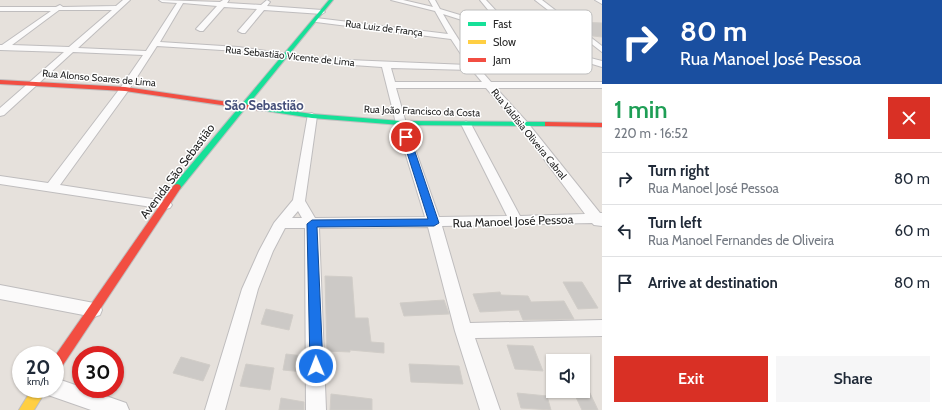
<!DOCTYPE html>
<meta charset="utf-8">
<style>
body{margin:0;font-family:Cabin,sans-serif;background:#f6f6f7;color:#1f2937;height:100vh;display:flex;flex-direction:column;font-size:15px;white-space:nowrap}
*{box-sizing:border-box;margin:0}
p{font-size:13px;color:#747a83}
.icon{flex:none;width:22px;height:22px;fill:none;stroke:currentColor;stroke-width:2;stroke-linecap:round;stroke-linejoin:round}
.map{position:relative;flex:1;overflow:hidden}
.sheet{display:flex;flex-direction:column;background:#fff;width:340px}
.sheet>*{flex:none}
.top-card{background:#1a4fa0;color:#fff;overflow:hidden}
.buttons{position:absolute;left:546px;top:354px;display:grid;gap:8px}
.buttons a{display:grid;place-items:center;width:44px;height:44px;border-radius:0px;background:#fff;box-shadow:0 1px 3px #0004;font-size:20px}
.speed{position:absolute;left:12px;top:346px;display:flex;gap:8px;font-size:20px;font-weight:700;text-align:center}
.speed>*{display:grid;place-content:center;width:52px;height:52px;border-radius:50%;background:#fff;box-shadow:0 1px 3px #0004;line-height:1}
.speed small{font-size:10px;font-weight:400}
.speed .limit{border:6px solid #d22;background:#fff;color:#111}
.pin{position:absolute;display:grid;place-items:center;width:34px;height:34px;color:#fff;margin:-17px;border:2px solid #fff;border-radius:50%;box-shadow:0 1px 4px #0007}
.me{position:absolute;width:44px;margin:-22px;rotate:359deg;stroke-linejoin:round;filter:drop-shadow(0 0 3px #0008)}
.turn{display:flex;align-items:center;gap:14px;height:84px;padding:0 12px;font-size:18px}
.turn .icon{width:52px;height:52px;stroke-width:2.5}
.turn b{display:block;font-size:28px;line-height:34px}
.round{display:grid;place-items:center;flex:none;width:42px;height:42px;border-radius:0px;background:#f6f6f7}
.headline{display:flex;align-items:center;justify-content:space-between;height:68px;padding:0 12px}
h1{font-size:24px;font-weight:600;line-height:30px;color:#1e9e55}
.primary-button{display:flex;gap:8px;margin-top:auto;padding:8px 12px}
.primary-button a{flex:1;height:46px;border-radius:0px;background:#d93025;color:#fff;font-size:16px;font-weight:600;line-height:46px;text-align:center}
.primary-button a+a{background:#f6f6f7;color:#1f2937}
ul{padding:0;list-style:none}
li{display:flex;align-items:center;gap:12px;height:52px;padding:0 12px;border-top:1px solid #e0e1e3}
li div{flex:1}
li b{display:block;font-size:15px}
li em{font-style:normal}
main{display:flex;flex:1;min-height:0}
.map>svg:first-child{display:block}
</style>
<main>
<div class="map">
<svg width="602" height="410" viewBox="0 0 602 410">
<rect width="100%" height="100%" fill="#e6e1dc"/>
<g fill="#ccc9c6" stroke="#d1cdc8">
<path d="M580,22L602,23V37L593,36Z"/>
<path d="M325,276L352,277L355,318H368L371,342L384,343V353L350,350V352L327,351Z"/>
<path d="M563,282H582L598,308L578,309Z"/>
<path d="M500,292L501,295L528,296L531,302L564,301L574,319L523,320L519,310L480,312L473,294Z"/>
<path d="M444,300L449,314L404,316L400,303Z"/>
<path d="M266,309L293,315L289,330L261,324Z"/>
<path d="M507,345L533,346L543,371L515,369Z"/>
<path d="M286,354L304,356V372L283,370Z"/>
<path d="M181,357L210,365L203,381L173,373Z"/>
<path d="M246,364L274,368L270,390L240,386Z"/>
<path d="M409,364L459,366L463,384L411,382Z"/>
<path d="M573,391H589L598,410H582Z"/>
<path d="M517,393L547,396L551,410L521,408Z"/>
<path d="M331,394L372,399V410H330Z"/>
<path d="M281,398L304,402V410H279Z"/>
</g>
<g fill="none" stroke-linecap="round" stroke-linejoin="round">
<g stroke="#bfbdbe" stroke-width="2">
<g id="street">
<path d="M123,0H130L78,48L146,51L177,3L162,2L159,0L220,2L223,0H229L227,3L261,5L267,0L270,2L267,6L322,10L325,12L322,14L264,10L245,33H242L238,31L257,9L224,7L203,31H200L196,29L217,6L183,3L160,42L238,47L324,59L468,65L451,39L316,22L313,20L316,18L448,34L435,11L391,0H403L433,7L429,0H435L440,9L503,28L480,0H486L515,31L571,53L602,61V67L566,56L512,36L443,14C457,38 472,61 491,82H602V88H496L527,122L600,213H602V226L594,225L592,223L442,226L470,323L602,320V336L475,338L500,410H480L455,331L428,227L319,228L326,410H306L305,228H285L273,251L258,289L225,410H205L242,289L259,251L274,223L293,200L308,114L312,113L317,116L305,201L315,218L425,217L396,123L382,67L324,63L238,51L157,46L128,91L60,185L165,201L170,202L172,205L170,208L165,209L0,184V176L48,183L121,87L143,55L73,52L4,115L0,116V108L64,52L0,50V45H2L51,11H0V7H56L60,5L63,7L116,6ZM59,10H112L69,47L12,45ZM391,68L472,70L482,82H395ZM396,88H486L519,126L585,214L520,216L471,124L466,121L461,124L507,216L439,217L406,123ZM298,211L302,218H292Z"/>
<path d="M535,0H542L602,46V52Z"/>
<path d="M595,0H602V4Z"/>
<path d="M0,285L94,303L100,305L102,310L100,315L94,317L0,299Z"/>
<path d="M55,378L81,387V389H86L126,403L129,410H91L48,395L46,389H55Z"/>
</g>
</g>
<g stroke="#bfbdbe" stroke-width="2">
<g id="fast">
<path d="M329,0H333L180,189H174L173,187L174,185Z"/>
<path d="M262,107L312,114L401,121L548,122L552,124L548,126L401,125L312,118L260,110L259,109Z"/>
</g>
</g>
<g stroke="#bfbdbe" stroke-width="2">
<path id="slow" d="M32,389H47L34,410H19Z"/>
</g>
<g stroke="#bfbdbe" stroke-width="2">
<g id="jam">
<path d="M0,80L125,87L262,107L265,109L262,111L125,91L0,84Z"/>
<path d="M545,122L602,123V127L548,126H545Z"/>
<path d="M177,184L180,185L181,187L180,189L59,371L55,373V356L174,185Z"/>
</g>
</g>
<use href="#street" fill="#fbfafa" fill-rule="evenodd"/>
<use href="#fast" fill="#16e098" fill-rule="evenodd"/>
<use href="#slow" fill="#ffcf43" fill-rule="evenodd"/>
<use href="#jam" fill="#f24e42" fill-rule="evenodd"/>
</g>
<path fill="#1a73e8" stroke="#114b97" d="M406,135L410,137L439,223L434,226L317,227L323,366L321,371L316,373L312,371L310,366L307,224L312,220L428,219L402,137Z"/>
<g text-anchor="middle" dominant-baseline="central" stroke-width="3" stroke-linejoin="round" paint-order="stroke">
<g font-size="10" fill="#272727" stroke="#fff">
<text transform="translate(384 28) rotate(7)">Rua Luiz de França</text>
<text transform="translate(290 56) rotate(6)">Rua Sebastião Vicente de Lima</text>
<text transform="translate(99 78) rotate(5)">Rua Alonso Soares de Lima</text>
<text transform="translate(422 111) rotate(2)">Rua João Francisco da Costa</text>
<text transform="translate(529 134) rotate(51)">Rua Valdisia Oliveira Cabral</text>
</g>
<g font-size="12" fill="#272727" stroke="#fff">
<text transform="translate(177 171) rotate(-53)">Avenida São Sebastião</text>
<text transform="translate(513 221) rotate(-2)">Rua Manoel José Pessoa</text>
</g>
<g font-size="13" font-weight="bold" fill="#454f7a" stroke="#fff">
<text x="264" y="105">São Sebastião</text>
</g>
</g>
<rect x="460" y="10" width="132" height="64" rx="6" fill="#fff" stroke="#bebebe" stroke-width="1"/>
<rect x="468" y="22" width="18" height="4" fill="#16e098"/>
<rect x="468" y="40" width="18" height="4" fill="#ffcf43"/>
<rect x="468" y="58" width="18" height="4" fill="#f24e42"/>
<g font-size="11" fill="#272727">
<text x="493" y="28">Fast</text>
<text x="493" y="46">Slow</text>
<text x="493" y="64">Jam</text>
</g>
</svg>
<div class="buttons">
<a><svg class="icon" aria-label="sound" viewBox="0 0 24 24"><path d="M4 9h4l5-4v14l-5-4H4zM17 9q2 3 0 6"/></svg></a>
</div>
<div class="speed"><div>20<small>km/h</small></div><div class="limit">30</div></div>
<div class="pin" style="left:406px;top:137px;background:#d93025"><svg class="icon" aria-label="arrive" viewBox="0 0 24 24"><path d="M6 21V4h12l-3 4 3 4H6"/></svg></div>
<svg class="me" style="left:316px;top:366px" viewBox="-20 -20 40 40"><circle r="17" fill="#1a73e8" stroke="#fff" stroke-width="3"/><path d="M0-11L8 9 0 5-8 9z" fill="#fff"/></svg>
</div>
<section class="sheet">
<div class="top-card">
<div class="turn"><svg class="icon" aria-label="right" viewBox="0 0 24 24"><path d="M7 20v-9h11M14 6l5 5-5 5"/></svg><div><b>80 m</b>Rua Manoel José Pessoa</div></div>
</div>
<div class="headline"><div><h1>1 min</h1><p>220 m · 16:52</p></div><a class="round" style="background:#d93025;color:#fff"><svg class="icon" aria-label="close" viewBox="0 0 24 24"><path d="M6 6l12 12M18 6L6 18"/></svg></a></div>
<ul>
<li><svg class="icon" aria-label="right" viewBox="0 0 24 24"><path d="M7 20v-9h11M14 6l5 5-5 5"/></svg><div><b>Turn right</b><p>Rua Manoel José Pessoa</p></div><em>80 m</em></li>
<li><svg class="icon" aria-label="left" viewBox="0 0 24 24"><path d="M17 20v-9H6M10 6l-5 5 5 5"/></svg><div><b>Turn left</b><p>Rua Manoel Fernandes de Oliveira</p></div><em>60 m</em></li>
<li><svg class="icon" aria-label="arrive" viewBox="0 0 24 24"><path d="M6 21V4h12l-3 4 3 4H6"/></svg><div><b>Arrive at destination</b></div><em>80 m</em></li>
</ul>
<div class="primary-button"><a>Exit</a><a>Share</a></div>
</section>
</main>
